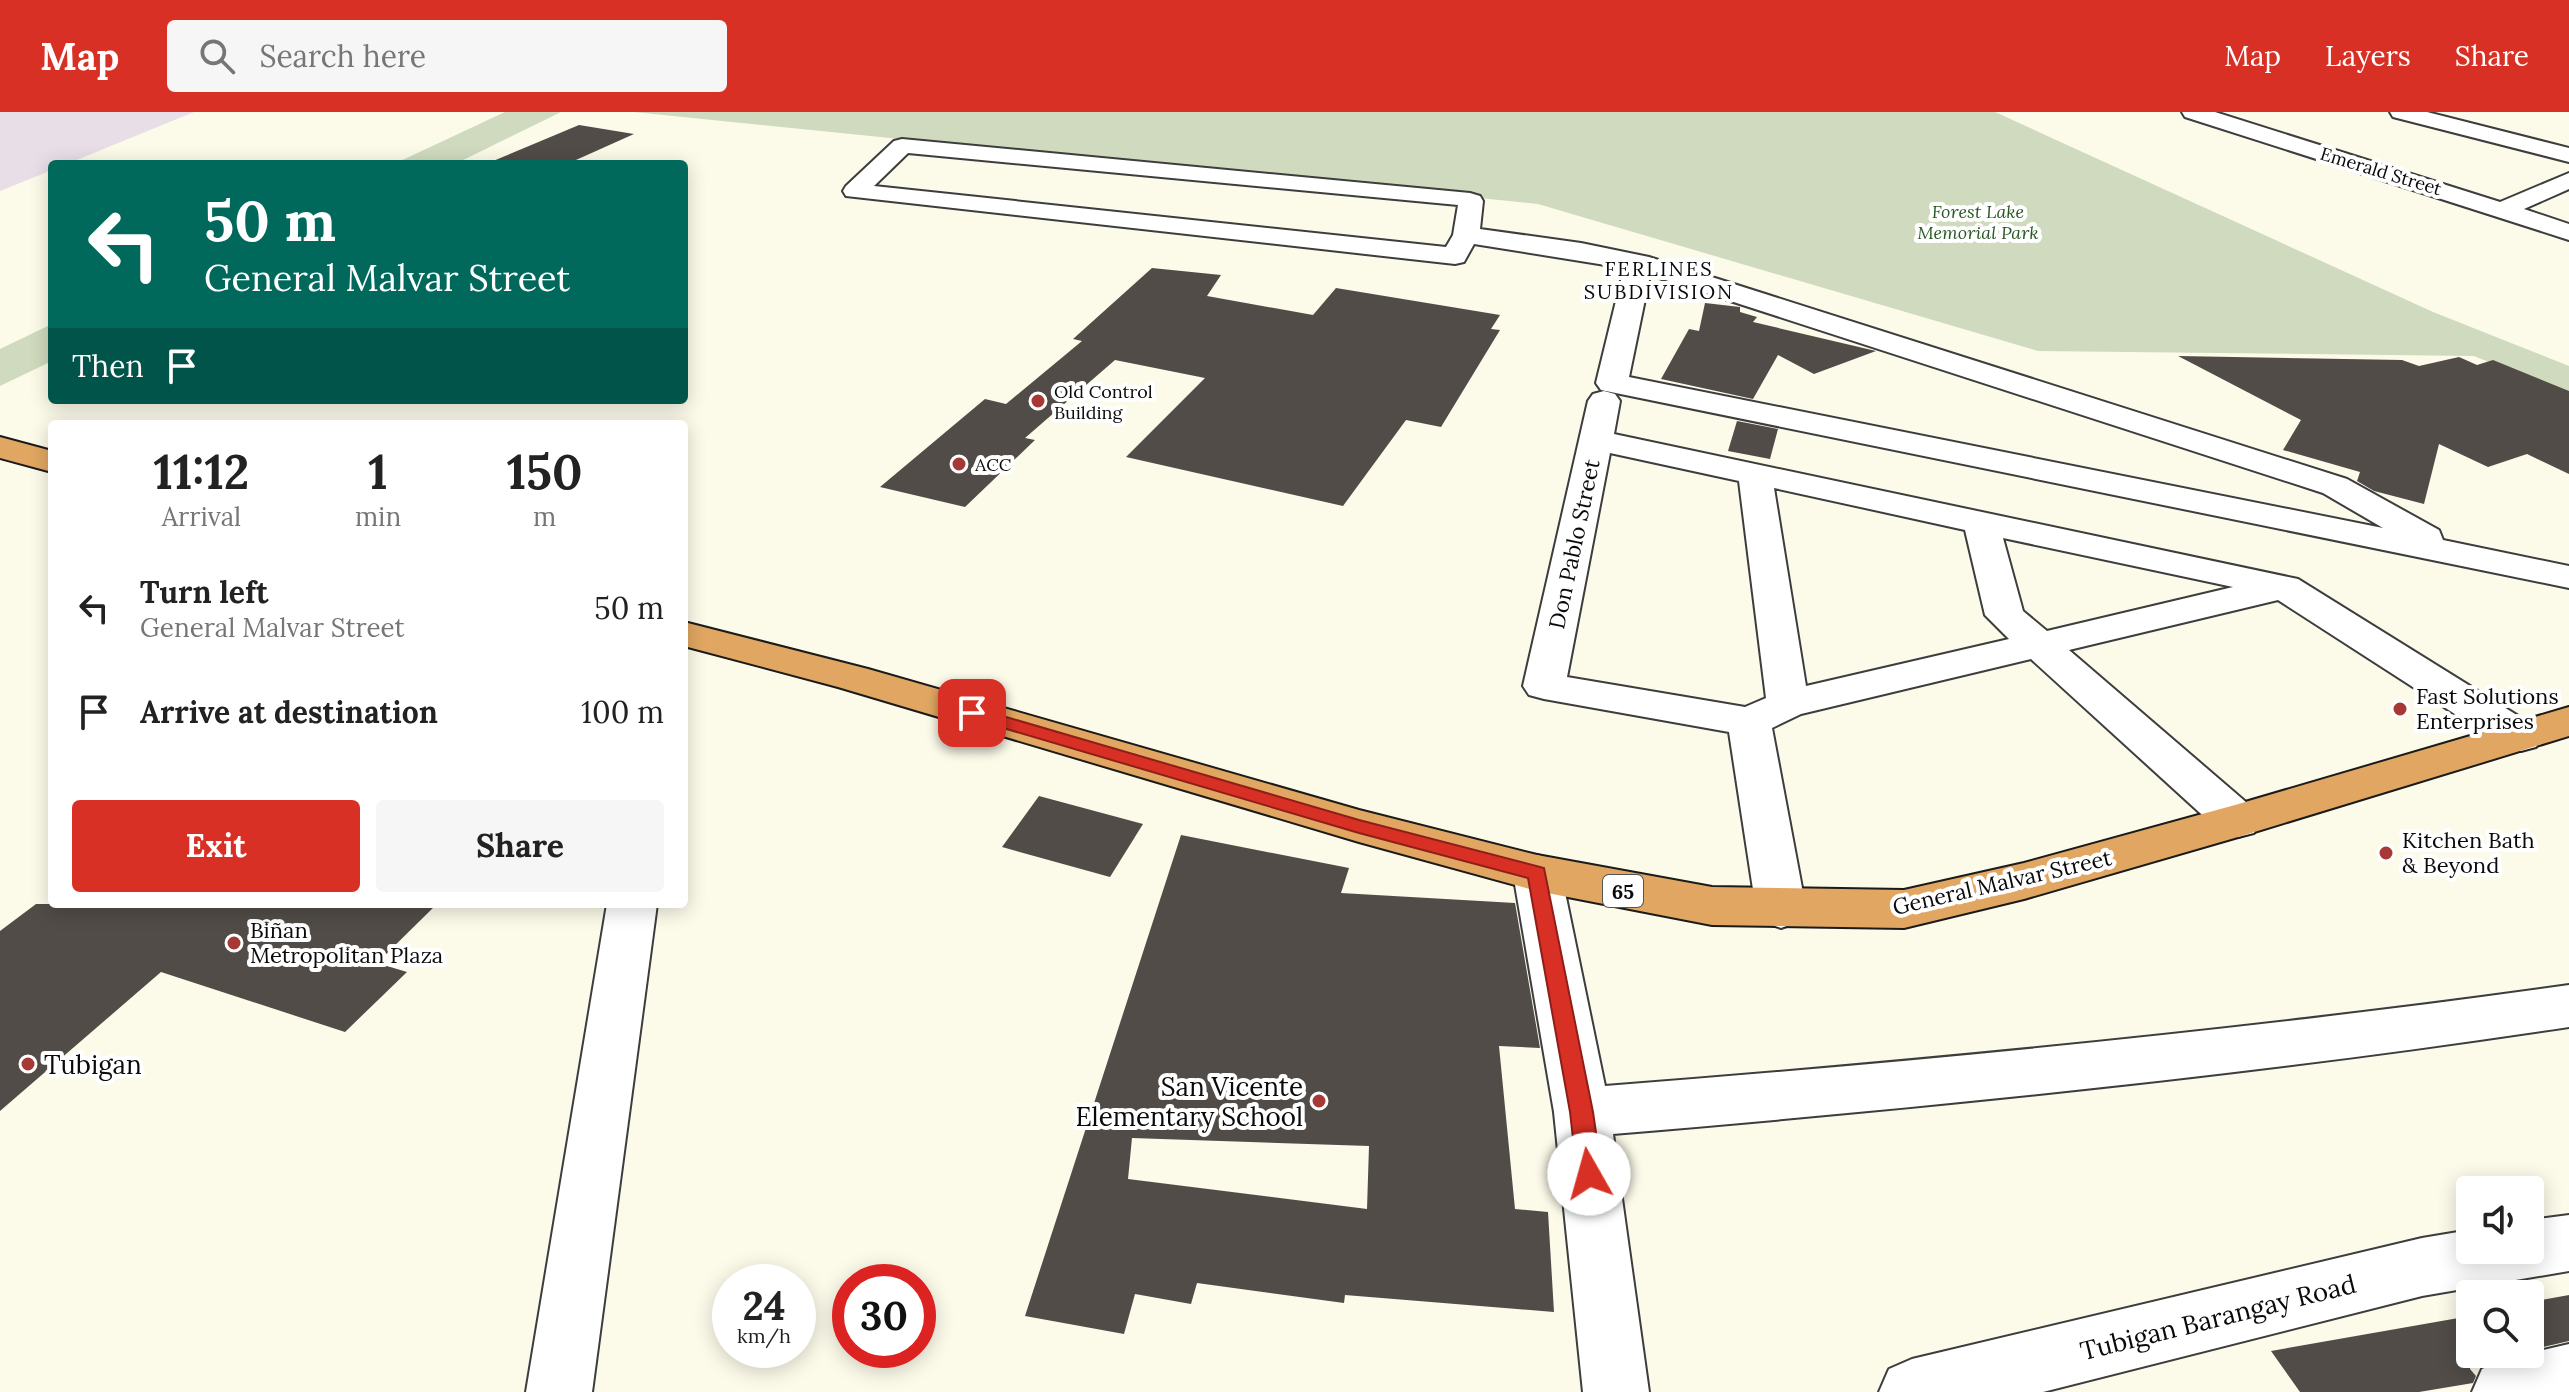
<!DOCTYPE html>
<meta charset="utf-8">
<style>
body{margin:0;font-family:Lora,serif;background:#f6f6f6;color:#222;height:100vh;display:flex;flex-direction:column;font-size:30px;white-space:nowrap}
*{box-sizing:border-box;margin:0}
p{font-size:26px;color:#767676}
.icon{flex:none;width:44px;height:44px;fill:none;stroke:currentColor;stroke-width:2;stroke-linecap:round;stroke-linejoin:round}
.map{position:relative;flex:1;overflow:hidden}
.panel{position:absolute;left:48px;top:308px;width:640px;height:488px;display:flex;flex-direction:column;background:#fff;border-radius:8px;box-shadow:0 4px 20px #0003}
.panel>*{flex:none}
.top-card{position:absolute;left:48px;top:48px;width:640px;height:244px;border-radius:8px;box-shadow:0 4px 20px #0003;background:#00695c;color:#fff;overflow:hidden}
.fabs{position:absolute;left:2456px;top:1064px;display:grid;gap:16px}
.fabs a{display:grid;place-items:center;width:88px;height:88px;border-radius:8px;background:#fff;box-shadow:0 4px 20px #0003;font-size:40px}
.speed{position:absolute;left:712px;top:1152px;display:flex;gap:16px;font-size:40px;font-weight:700;text-align:center}
.speed>*{display:grid;place-content:center;width:104px;height:104px;border-radius:50%;background:#fff;box-shadow:0 4px 20px #0003;line-height:1}
.speed small{font-size:20px;font-weight:400}
.speed .limit{border:12px solid #d22;background:#fff;color:#111}
.pin{position:absolute;display:grid;place-items:center;width:68px;height:68px;color:#fff;margin:-34px;border-radius:16px;box-shadow:0 4px 12px #0006}
.me{position:absolute;width:88px;margin:-44px;rotate:353deg;stroke-linejoin:round;filter:drop-shadow(0 0 6px #0008)}
.turn{display:flex;align-items:center;gap:28px;height:168px;padding:0 24px;font-size:36px}
.turn .icon{width:104px;height:104px;stroke-width:2.5}
.turn b{display:block;font-size:56px;line-height:68px}
.then{display:flex;align-items:center;height:76px;padding:0 24px;background:#0003;gap:16px;font-size:30px}
.eta{display:flex;justify-content:space-evenly;align-items:center;height:136px;text-align:center}
.eta b{font-size:48px;font-weight:800;line-height:56px}
.cta{display:flex;gap:16px;margin-top:auto;padding:16px 24px}
.cta a{flex:1;height:92px;border-radius:8px;background:#d93025;color:#fff;font-size:32px;font-weight:800;line-height:92px;text-align:center}
.cta a+a{background:#f6f6f6;color:#222}
ul{padding:0;list-style:none}
li{display:flex;align-items:center;gap:24px;height:104px;padding:0 24px}
li div{flex:1}
li b{display:block;font-size:30px}
li em{font-style:normal}
header{display:flex;align-items:center;gap:48px;box-sizing:border-box;height:112px;padding:0 40px;background:#d93025;color:#fff}
header strong{font-size:38px}
nav{display:flex;gap:44px;margin-inline-start:auto;font-size:28px}
.search{width:560px;height:72px;background:#f6f6f6;display:flex;align-items:center;gap:20px;box-sizing:border-box;padding:0 28px;border-radius:8px;color:#767676;font-size:30px}
.map>svg:first-child{display:block}
</style>
<header>
<strong>Map</strong>
<div class="search"><svg class="icon" aria-label="search" viewBox="0 0 24 24"><circle cx="10" cy="10" r="6"/><path d="M15 15l6 6"/></svg>Search here</div>
<nav><a>Map</a><a>Layers</a><a>Share</a></nav>
</header>
<div class="map">
<svg width="2569" height="1280" viewBox="0 0 2569 1280">
<rect width="100%" height="100%" fill="#fcfae9"/>
<path fill="#e8dee8" d="M0,0H194L67,52H52V58L0,79Z"/>
<g fill="#cfdabe">
<path d="M505,0H561L455,52H394Z"/>
<path d="M634,0H1995L2433,200L2569,254V282L2474,244L2038,239L1538,92Z"/>
<path d="M52,212V249L0,274V237Z"/>
</g>
<g fill="#514c48" fill-rule="evenodd">
<path d="M579,13L634,22L567,52H486Z"/>
<path d="M1152,156L1221,163L1207,184L1313,203L1336,176L1500,203L1491,217L1500,218L1441,315L1406,308L1343,394L1126,345L1205,266L1115,248L1025,326L1035,328L965,395L880,375L985,287L1006,292L1082,229L1073,227Z"/>
<path d="M1705,191L1740,195V200L1757,205L1753,210L1876,239L1814,262L1778,243L1753,287L1661,267L1689,217L1699,219Z"/>
<path d="M2178,244L2402,248L2419,254L2459,245L2477,253L2493,248L2569,279V362L2527,342L2488,355L2439,332L2424,392L2374,379L2357,369L2360,360L2283,338L2301,308Z"/>
<path d="M1737,309L1778,317L1770,347L1728,339Z"/>
<path d="M1039,684L1143,712L1110,765L1002,735Z"/>
<path d="M1181,723L1349,756L1341,781L1515,791L1540,936L1499,934L1515,1097L1548,1100L1554,1200L1345,1183L1344,1191L1197,1171L1191,1192L1135,1182L1124,1222L1025,1204ZM1132,1026L1369,1034L1367,1097L1128,1067Z"/>
<path d="M36,792H437L377,851L407,860L345,920L161,860L0,999V819Z"/>
<path d="M2569,1183V1229L2530,1238V1190Z"/>
<path d="M2470,1204V1257L2476,1264L2473,1271L2419,1280H2300L2271,1239Z"/>
</g>
<g fill="none" stroke-linecap="round" stroke-linejoin="round">
<g stroke="#3d3d3d" stroke-width="4">
<g id="minor">
<path d="M2182,0H2215L2500,90L2569,61V77L2524,97L2569,112V128L2185,5Z"/>
<path d="M2390,0H2427L2569,36V50L2393,5Z"/>
<path d="M902,27L1470,81L1480,84L1483,89L1480,117L1581,131L1649,145L2347,367L2439,418L2443,428L2569,454V476L1601,278L1596,271L1624,156L1474,132L1464,150L1455,152L846,84L843,79L846,74L894,29ZM908,41L1458,93L1453,123L1446,135L874,74ZM1650,163L2323,381L2383,416L1629,265Z"/>
<path d="M1604,279L1615,282L1620,289L1614,322L2298,467L2536,615L2543,625L2536,635L2521,639L2506,635L2278,488L2069,538L2254,697L2261,709L2254,721L2238,725L2222,721L2031,547L1801,602L1772,616L1806,797L1798,810L1781,816L1764,810L1756,797L1729,620L1544,587L1529,583L1523,574L1588,289L1593,282ZM1610,341L1739,369L1766,586L1745,595L1567,565ZM1774,376L1965,418L1985,503L2009,527L1806,574ZM2003,426L2233,475L2047,519L2023,499Z"/>
<path d="M1537,743L1554,749L1561,761L1605,974C1927,949 2249,918 2569,873V915C2252,963 1933,995 1613,1022L1649,1280H1583L1554,1000L1513,761L1520,749Z"/>
<path d="M607,792H657L592,1280H526Z"/>
<path d="M2569,1103V1159L2422,1184L2043,1280H1879L1889,1257L1912,1247L2422,1126L2470,1118V1138H2530V1108Z"/>
<path d="M2569,1232V1280H2472L2482,1257L2505,1247Z"/>
</g>
</g>
<g stroke="#1b1b1b" stroke-width="4">
<g id="highway">
<path d="M0,325L52,339V360L0,346Z"/>
<path d="M684,510L868,557L1359,698L1537,743L1712,775L1904,778L2024,751L2235,693L2569,595V624L2238,725L2024,787L1904,816L1712,813L1537,779L1359,730L838,575L684,534Z"/>
</g>
</g>
<use href="#minor" fill="#fff" fill-rule="evenodd"/>
<use href="#highway" fill="#e1a762" fill-rule="evenodd"/>
</g>
<path fill="#d93025" stroke="#8d1f18" stroke-width="2" d="M972,595L1359,708L1544,756L1593,1000L1602,1062L1598,1070L1589,1073L1581,1070L1577,1062L1570,1000L1528,766L1359,721L966,605L963,601L966,597Z"/>
<g fill="#a63935" stroke="#fff" stroke-width="3">
<circle cx="1038" cy="289" r="8"/>
<circle cx="959" cy="352" r="8"/>
<circle cx="2400" cy="597" r="8"/>
<circle cx="2386" cy="741" r="8"/>
<circle cx="234" cy="831" r="8"/>
<circle cx="28" cy="952" r="8"/>
<circle cx="1319" cy="989" r="8"/>
</g>
<g text-anchor="middle" dominant-baseline="central" stroke-width="8" stroke-linejoin="round" paint-order="stroke">
<g font-size="18" fill="#0a0a0a" stroke="#fff">
<text transform="translate(2381 59) rotate(17)">Emerald Street</text>
</g>
<g font-size="18" font-style="italic" fill="#2a5824" stroke="#fff">
<text x="1978" y="99">Forest Lake<tspan x="1978" dy="21">Memorial Park</tspan></text>
</g>
<g font-size="18" fill="#0a0a0a" stroke="#fff" text-anchor="start">
<text x="1054" y="279">Old Control<tspan x="1054" dy="21">Building</tspan></text>
<text x="975" y="352">ACC</text>
</g>
<g font-size="20" letter-spacing="2" fill="#0a0a0a" stroke="#fff">
<text x="1659" y="156">FERLINES<tspan x="1659" dy="23">SUBDIVISION</tspan></text>
</g>
<rect fill="#fff" stroke="#545454" stroke-width="2" x="1603" y="763" width="40" height="32" rx="6"/>
<g font-size="20" font-weight="bold" fill="#0a0a0a">
<text x="1623" y="779">65</text>
</g>
<g font-size="22" fill="#0a0a0a" stroke="#fff">
<text transform="translate(1574 432) rotate(-78)">Don Pablo Street</text>
<text transform="translate(2002 770) rotate(-13)">General Malvar Street</text>
</g>
<g font-size="22" fill="#0a0a0a" stroke="#fff" text-anchor="start">
<text x="2416" y="584">Fast Solutions<tspan x="2416" dy="25">Enterprises</tspan></text>
<text x="2402" y="728">Kitchen Bath<tspan x="2402" dy="25">&amp; Beyond</tspan></text>
<text x="250" y="818">Biñan<tspan x="250" dy="25">Metropolitan Plaza</tspan></text>
</g>
<g font-size="26" fill="#0a0a0a" stroke="#fff" text-anchor="start">
<text x="44" y="952">Tubigan</text>
<text x="1303" y="974" text-anchor="end">San Vicente<tspan x="1303" dy="30">Elementary School</tspan></text>
</g>
<g font-size="26" fill="#0a0a0a" stroke="#fff">
<text transform="translate(2218 1205) rotate(-14)">Tubigan Barangay Road</text>
</g>
</g>
</svg>
<div class="fabs">
<a><svg class="icon" aria-label="sound" viewBox="0 0 24 24"><path d="M4 9h4l5-4v14l-5-4H4zM17 9q2 3 0 6"/></svg></a>
<a><svg class="icon" aria-label="search" viewBox="0 0 24 24"><circle cx="10" cy="10" r="6"/><path d="M15 15l6 6"/></svg></a>
</div>
<div class="speed"><div>24<small>km/h</small></div><div class="limit">30</div></div>
<div class="pin" style="left:972px;top:601px;background:#d93025"><svg class="icon" aria-label="arrive" viewBox="0 0 24 24"><path d="M6 21V4h12l-3 4 3 4H6"/></svg></div>
<svg class="me" style="left:1589px;top:1062px" viewBox="-20 -20 40 40"><circle r="19" fill="#fff"/><path d="M0-13L10 11 0 6-10 11z" fill="#d93025"/></svg>
<div class="top-card">
<div class="turn"><svg class="icon" aria-label="left" viewBox="0 0 24 24"><path d="M17 20v-9H6M10 6l-5 5 5 5"/></svg><div><b>50 m</b>General Malvar Street</div></div>
<div class="then">Then<svg class="icon" aria-label="arrive" viewBox="0 0 24 24"><path d="M6 21V4h12l-3 4 3 4H6"/></svg></div>
</div>
<section class="panel">
<div class="eta">
<div><b>11:12</b><p>Arrival</p></div>
<div><b>1</b><p>min</p></div>
<div><b>150</b><p>m</p></div>
</div>
<ul>
<li><svg class="icon" aria-label="left" viewBox="0 0 24 24"><path d="M17 20v-9H6M10 6l-5 5 5 5"/></svg><div><b>Turn left</b><p>General Malvar Street</p></div><em>50 m</em></li>
<li><svg class="icon" aria-label="arrive" viewBox="0 0 24 24"><path d="M6 21V4h12l-3 4 3 4H6"/></svg><div><b>Arrive at destination</b></div><em>100 m</em></li>
</ul>
<div class="cta"><a>Exit</a><a>Share</a></div>
</section>
</div>
